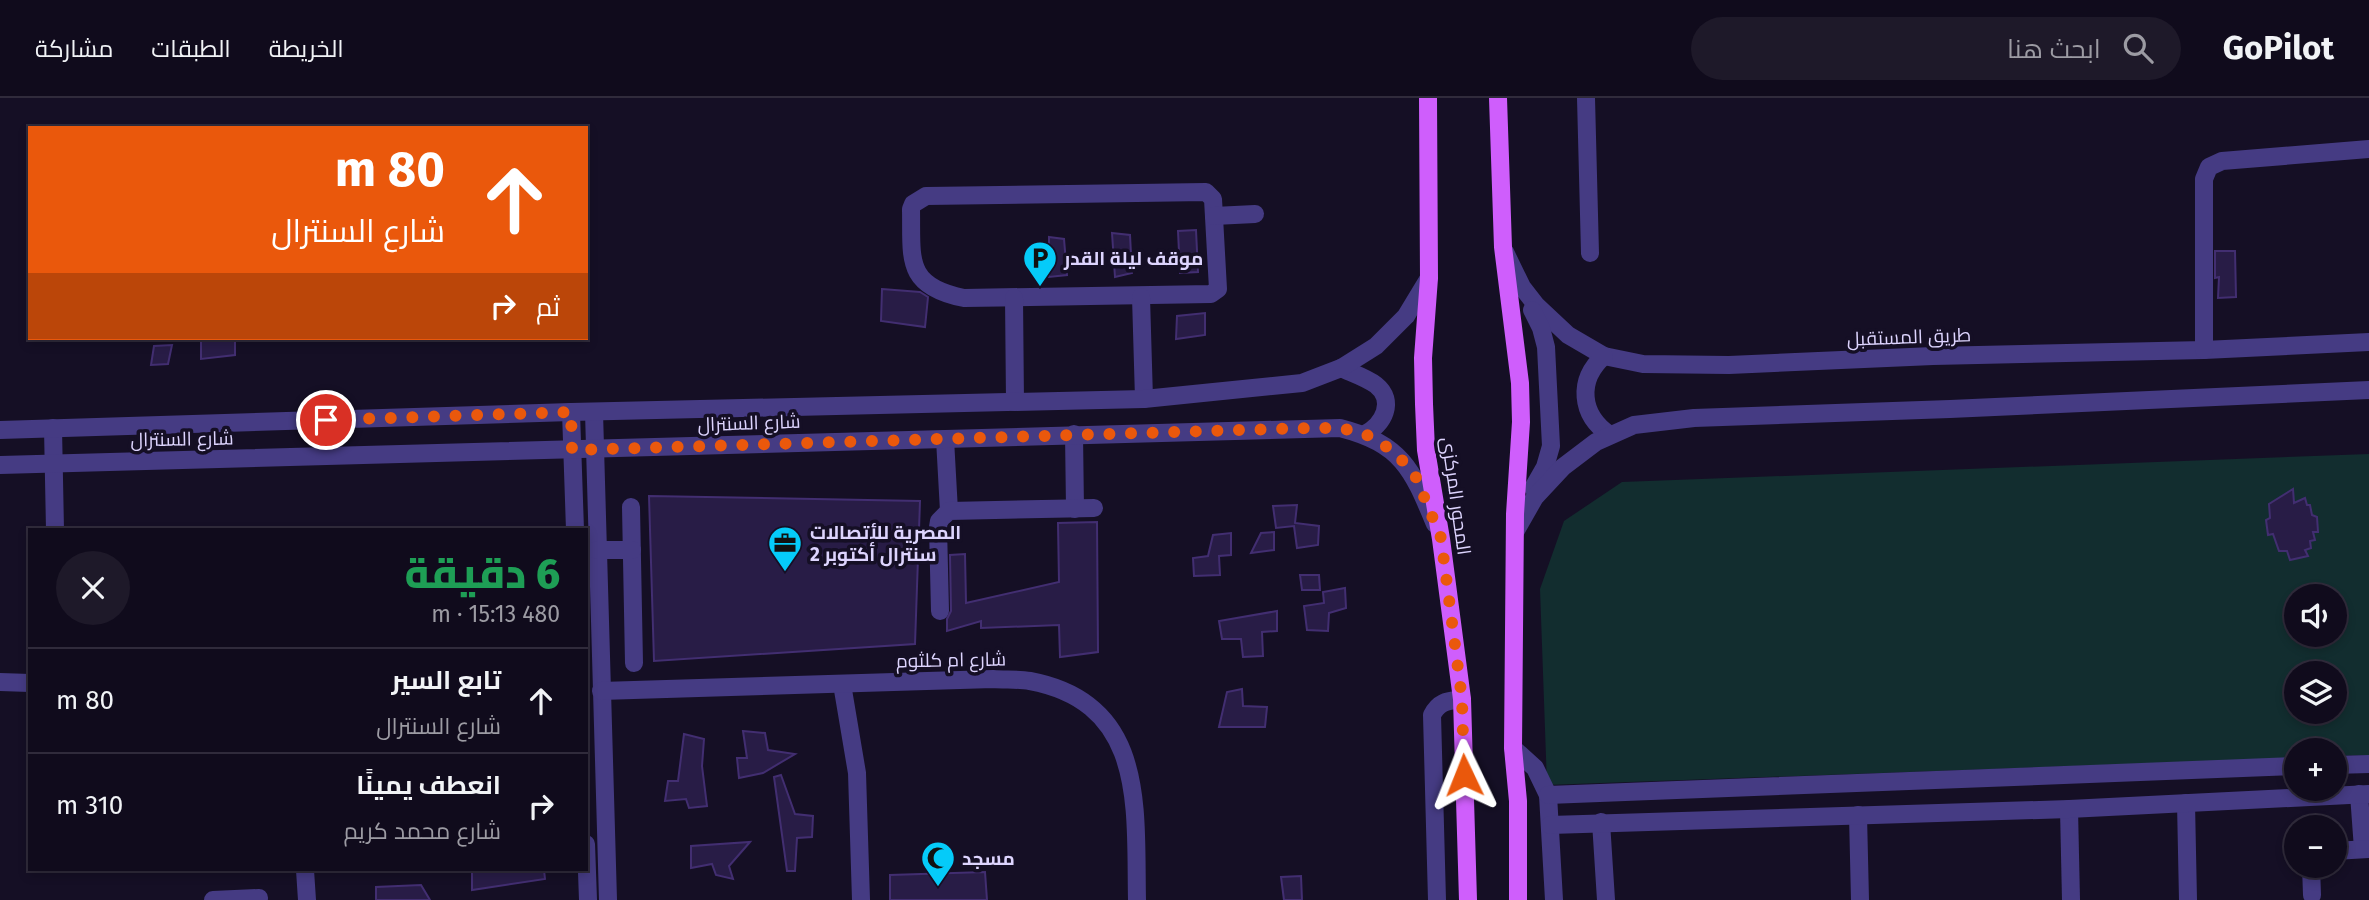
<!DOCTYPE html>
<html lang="ar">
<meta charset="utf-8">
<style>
body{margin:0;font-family:"Fira Sans",Cairo,sans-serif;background:#1e1929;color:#f1f3f6;direction:rtl;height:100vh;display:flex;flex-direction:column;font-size:26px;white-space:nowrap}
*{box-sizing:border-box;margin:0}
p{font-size:23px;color:#9c9ba3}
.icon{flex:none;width:38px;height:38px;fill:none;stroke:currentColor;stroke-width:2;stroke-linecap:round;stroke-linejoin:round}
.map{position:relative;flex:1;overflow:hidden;direction:ltr}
.sheet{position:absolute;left:28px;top:430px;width:560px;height:343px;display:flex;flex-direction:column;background:#100b1c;border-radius:0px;box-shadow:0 4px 10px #0003,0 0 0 2px #302b3b;direction:rtl}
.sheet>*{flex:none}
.banner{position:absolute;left:28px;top:28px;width:560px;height:214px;border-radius:0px;box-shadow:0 4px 10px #0003,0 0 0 2px #302b3b;direction:rtl;background:#ea580c;color:#fff;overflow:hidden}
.buttons{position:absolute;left:2284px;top:486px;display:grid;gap:14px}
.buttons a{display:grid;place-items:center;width:63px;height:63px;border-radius:50%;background:#100b1c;box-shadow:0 4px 10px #0003,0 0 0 2px #302b3b;font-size:35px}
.pin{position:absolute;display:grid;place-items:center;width:60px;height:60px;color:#fff;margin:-30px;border:4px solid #fff;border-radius:50%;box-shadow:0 2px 7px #0007}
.me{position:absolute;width:77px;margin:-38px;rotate:358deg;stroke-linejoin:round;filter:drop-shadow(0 0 5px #0008)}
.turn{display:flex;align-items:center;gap:24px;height:147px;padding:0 28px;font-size:32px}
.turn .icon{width:91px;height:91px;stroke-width:2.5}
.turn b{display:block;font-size:49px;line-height:60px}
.then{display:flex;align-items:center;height:66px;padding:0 28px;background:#0003;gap:14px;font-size:26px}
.round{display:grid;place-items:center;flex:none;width:74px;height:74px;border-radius:37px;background:#1e1929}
.overview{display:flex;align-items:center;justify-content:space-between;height:119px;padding:0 28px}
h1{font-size:42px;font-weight:800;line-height:52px;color:#1e9e55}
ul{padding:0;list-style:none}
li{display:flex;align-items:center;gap:21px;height:105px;padding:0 28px;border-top:2px solid #302b3b}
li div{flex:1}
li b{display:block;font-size:26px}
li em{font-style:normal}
header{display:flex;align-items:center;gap:42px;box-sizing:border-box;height:98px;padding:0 35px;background:#100b1c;border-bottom:2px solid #302b3b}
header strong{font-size:33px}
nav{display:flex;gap:38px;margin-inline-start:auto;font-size:24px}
.search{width:490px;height:63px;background:#1e1929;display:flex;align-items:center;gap:18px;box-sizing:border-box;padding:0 24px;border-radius:38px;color:#9c9ba3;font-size:26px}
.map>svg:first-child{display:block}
</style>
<header>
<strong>GoPilot</strong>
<div class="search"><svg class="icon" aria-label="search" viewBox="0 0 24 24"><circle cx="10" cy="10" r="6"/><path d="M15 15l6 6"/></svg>ابحث هنا</div>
<nav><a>الخريطة</a><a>الطبقات</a><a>مشاركة</a></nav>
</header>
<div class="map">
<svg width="2369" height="802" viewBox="0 0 2369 802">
<rect width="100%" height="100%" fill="#150f25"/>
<path fill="#122d2f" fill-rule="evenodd" d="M2369,356V657L2335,658L2334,653H2296V660L1547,687L1540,491L1564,423L1622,384ZM2296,499H2334V537H2296ZM2296,576H2334V614H2296Z"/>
<g fill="#281c46" stroke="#422e71" stroke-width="2">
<path d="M1196,132L1198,174L1180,175L1178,133Z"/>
<path d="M1112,135L1130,137L1132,175L1115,179Z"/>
<path d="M1049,139L1064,141L1067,177L1049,179Z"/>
<path d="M2215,153H2235L2236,199L2218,200L2219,179L2215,180Z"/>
<path d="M882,191L920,194L928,199L925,229L881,223Z"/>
<path d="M1205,215V237L1176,241L1177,218Z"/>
<path d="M201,240H235V257L201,261Z"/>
<path d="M172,247L168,266L151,267L154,248Z"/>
<path d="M2293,391L2294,405L2305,400L2307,407H2310L2312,417L2317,419L2318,434H2313L2315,442L2310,443L2311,450L2305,452L2308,458L2290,462L2287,453H2279L2273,436L2268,437L2266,422L2270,420L2269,406Z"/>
<path d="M649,398L920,403L915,546L654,563Z"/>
<path d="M1297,407L1295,425L1319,428L1318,447L1297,450L1294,428L1276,430L1273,408Z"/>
<path d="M1097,424L1098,554L1060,559L1059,527L981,530V523L947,533V521L951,513L950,457L965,456L966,505L1059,484L1058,425Z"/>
<path d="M1274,434V452L1251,455L1261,435Z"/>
<path d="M1231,435V457L1219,458L1220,477L1194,478L1193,460L1208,458L1213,437Z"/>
<path d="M1300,477H1319L1320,492H1302Z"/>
<path d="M1345,490L1346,510L1329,515L1328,533L1307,532L1304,508L1324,505L1323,494Z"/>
<path d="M1277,513V533L1262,534L1263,558L1243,559L1241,541H1222L1219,523Z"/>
<path d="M1242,591L1243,608L1267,609L1265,629H1219L1227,594Z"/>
<path d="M743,633L765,635L768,652L795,656L763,675L739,680L737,660H747Z"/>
<path d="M684,636L704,641L702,668L707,708L689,710L686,701L665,703L668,683H678Z"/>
<path d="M781,677L795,716L813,718L812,739L797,740L795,773H787L774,679Z"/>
<path d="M750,744L729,768L733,781L716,777L712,766L691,770V748Z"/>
<path d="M472,772H544L545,781L472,792Z"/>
<path d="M985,774L987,802H890V777Z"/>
<path d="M1301,778L1302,802H1284L1281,779Z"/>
<path d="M421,787L430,802H376V789Z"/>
</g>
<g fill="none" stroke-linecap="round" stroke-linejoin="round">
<g stroke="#453b83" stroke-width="18">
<path d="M1586,0L1590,155"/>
<path d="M1206,94L1213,101L1218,191L1211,196L964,200C904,188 912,160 911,111L913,106L926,98Z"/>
<path d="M1214,118L1255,116"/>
<path d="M1505,154L1522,189L1536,207L1568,237L1604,258L1643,266L1729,267L1933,258L2204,252L2369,244"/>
<path d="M1141,199L1144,301"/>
<path d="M1014,200L1015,304"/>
<path d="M1532,212L1541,230L1546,249L1551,348L1545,369L1533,390"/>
<path d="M2204,252V81L2209,69L2222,63L2369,51"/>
<path d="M1604,258C1577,282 1580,317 1610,337"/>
<path d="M1341,270C1352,275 1367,280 1376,287C1396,303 1383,327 1365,336"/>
<path d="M571,314L575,432"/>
<path d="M594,314L608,802"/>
<path d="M53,330L55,432"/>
<path d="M0,332L571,314L1144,301L1302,285L1341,270L1376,248L1406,218L1429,180"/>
<path d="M1074,336L1075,411"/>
<path d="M945,341L949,413"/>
<path d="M0,367L1340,330C1402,346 1412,371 1435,426"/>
<path d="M631,409L634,565"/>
<path d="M1515,434L1535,399L1563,369L1596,344L1634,327L1694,320L1950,311L2369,292"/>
<path d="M597,452H632"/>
<path d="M940,513L938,429L939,423L949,413L1094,410"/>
<path d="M0,584L30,585"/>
<path d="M842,586L857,675L861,802"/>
<path d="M601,593L993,581C1005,582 1018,581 1030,583C1147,605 1135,710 1137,802"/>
<path d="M1513,650L1535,670L1548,697L1554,802"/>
<path d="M2334,667L2369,666"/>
<path d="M2359,696L2363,751"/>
<path d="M1548,697L2296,668"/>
<path d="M2186,705L2188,802"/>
<path d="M2069,711L2071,802"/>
<path d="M1858,717L1860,802"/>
<path d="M1601,724L1606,802"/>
<path d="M1550,727L2069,711L2369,696"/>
<path d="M586,746L588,802"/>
<path d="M2334,753L2369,751"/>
<path d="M2311,768L2312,797"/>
<path d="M305,772L307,802"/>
<path d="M213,802L259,800"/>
<path d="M1437,802L1432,617C1439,603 1448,603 1462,601"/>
</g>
<g stroke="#cf5efc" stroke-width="18">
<path d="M1428,0L1429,180L1423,260L1424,306L1426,352L1441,441L1462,601L1468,802"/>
<path d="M1498,0L1503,149L1520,285L1521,324L1515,416L1513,650L1518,703V802"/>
</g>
</g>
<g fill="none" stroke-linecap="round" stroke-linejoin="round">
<path stroke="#ea580c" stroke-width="12" stroke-dasharray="0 21.6" d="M326,322L571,314L572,352L1309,330H1340L1365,336L1383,346L1400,360L1415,377L1441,440L1462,601L1464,677"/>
</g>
<defs>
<g id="parking-pin" transform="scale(1.75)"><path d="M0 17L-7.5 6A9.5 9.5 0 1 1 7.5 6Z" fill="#05cbf9" stroke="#150f25"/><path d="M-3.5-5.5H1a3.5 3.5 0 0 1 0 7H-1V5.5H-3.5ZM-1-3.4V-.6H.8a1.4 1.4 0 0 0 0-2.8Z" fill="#111"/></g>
<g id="office-pin" transform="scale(1.75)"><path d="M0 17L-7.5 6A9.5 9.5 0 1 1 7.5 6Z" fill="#05cbf9" stroke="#150f25"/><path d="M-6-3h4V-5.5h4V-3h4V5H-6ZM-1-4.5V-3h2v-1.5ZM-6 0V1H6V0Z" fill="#111"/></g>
<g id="mosque-pin" transform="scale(1.75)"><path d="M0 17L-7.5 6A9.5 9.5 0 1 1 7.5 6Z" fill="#05cbf9" stroke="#150f25"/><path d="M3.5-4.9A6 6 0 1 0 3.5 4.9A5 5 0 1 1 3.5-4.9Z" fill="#111"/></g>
</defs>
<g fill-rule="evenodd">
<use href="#parking-pin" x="1040" y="160"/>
<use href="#office-pin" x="785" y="445"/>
<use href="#mosque-pin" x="938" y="760"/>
</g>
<g text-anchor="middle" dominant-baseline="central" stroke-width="7" stroke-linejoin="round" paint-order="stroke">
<g font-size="19" font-weight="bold" fill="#ddd4fe" stroke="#150f25" text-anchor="start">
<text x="1064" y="160">موقف ليلة القدر</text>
<text x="810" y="434">المصرية للأتصالات<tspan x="810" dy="22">سنترال أكتوبر 2</tspan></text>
<text x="962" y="760">مسجد</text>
</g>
<g font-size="19" fill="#ddd4fe" stroke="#150f25">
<text transform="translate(1909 239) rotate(-2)">طريق المستقبل</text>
<text transform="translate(749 325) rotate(-2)">شارع السنترال</text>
<text transform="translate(182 341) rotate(-1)">شارع السنترال</text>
<text transform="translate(1456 398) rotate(82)">المحور المركزى</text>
<text transform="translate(951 562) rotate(-1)">شارع ام كلثوم</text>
</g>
</g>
</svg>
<div class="buttons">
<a><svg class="icon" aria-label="sound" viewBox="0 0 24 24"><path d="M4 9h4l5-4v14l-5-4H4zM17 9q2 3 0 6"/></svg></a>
<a><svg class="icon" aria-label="layers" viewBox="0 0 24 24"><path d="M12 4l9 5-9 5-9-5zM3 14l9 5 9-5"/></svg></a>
<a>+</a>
<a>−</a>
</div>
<div class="pin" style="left:326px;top:322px;background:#d93025"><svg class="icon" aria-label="arrive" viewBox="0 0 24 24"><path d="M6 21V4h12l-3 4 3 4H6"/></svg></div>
<svg class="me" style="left:1464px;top:677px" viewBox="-20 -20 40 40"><path d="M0-17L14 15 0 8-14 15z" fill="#ea580c" stroke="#fff" stroke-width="4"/></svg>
<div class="banner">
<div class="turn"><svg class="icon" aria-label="ahead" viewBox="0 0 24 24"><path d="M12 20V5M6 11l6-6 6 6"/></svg><div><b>80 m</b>شارع السنترال</div></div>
<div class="then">ثم<svg class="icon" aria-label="right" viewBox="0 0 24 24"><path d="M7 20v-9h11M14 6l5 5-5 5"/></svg></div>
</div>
<section class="sheet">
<div class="overview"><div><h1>6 دقيقة</h1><p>480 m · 15:13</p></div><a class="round"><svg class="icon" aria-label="close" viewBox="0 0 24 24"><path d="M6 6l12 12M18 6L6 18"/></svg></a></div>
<ul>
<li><svg class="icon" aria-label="ahead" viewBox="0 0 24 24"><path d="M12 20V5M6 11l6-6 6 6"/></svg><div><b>تابع السير</b><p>شارع السنترال</p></div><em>80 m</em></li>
<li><svg class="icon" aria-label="right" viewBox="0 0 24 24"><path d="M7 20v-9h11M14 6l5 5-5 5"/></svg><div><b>انعطف يمينًا</b><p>شارع محمد كريم</p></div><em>310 m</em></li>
</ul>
</section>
</div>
